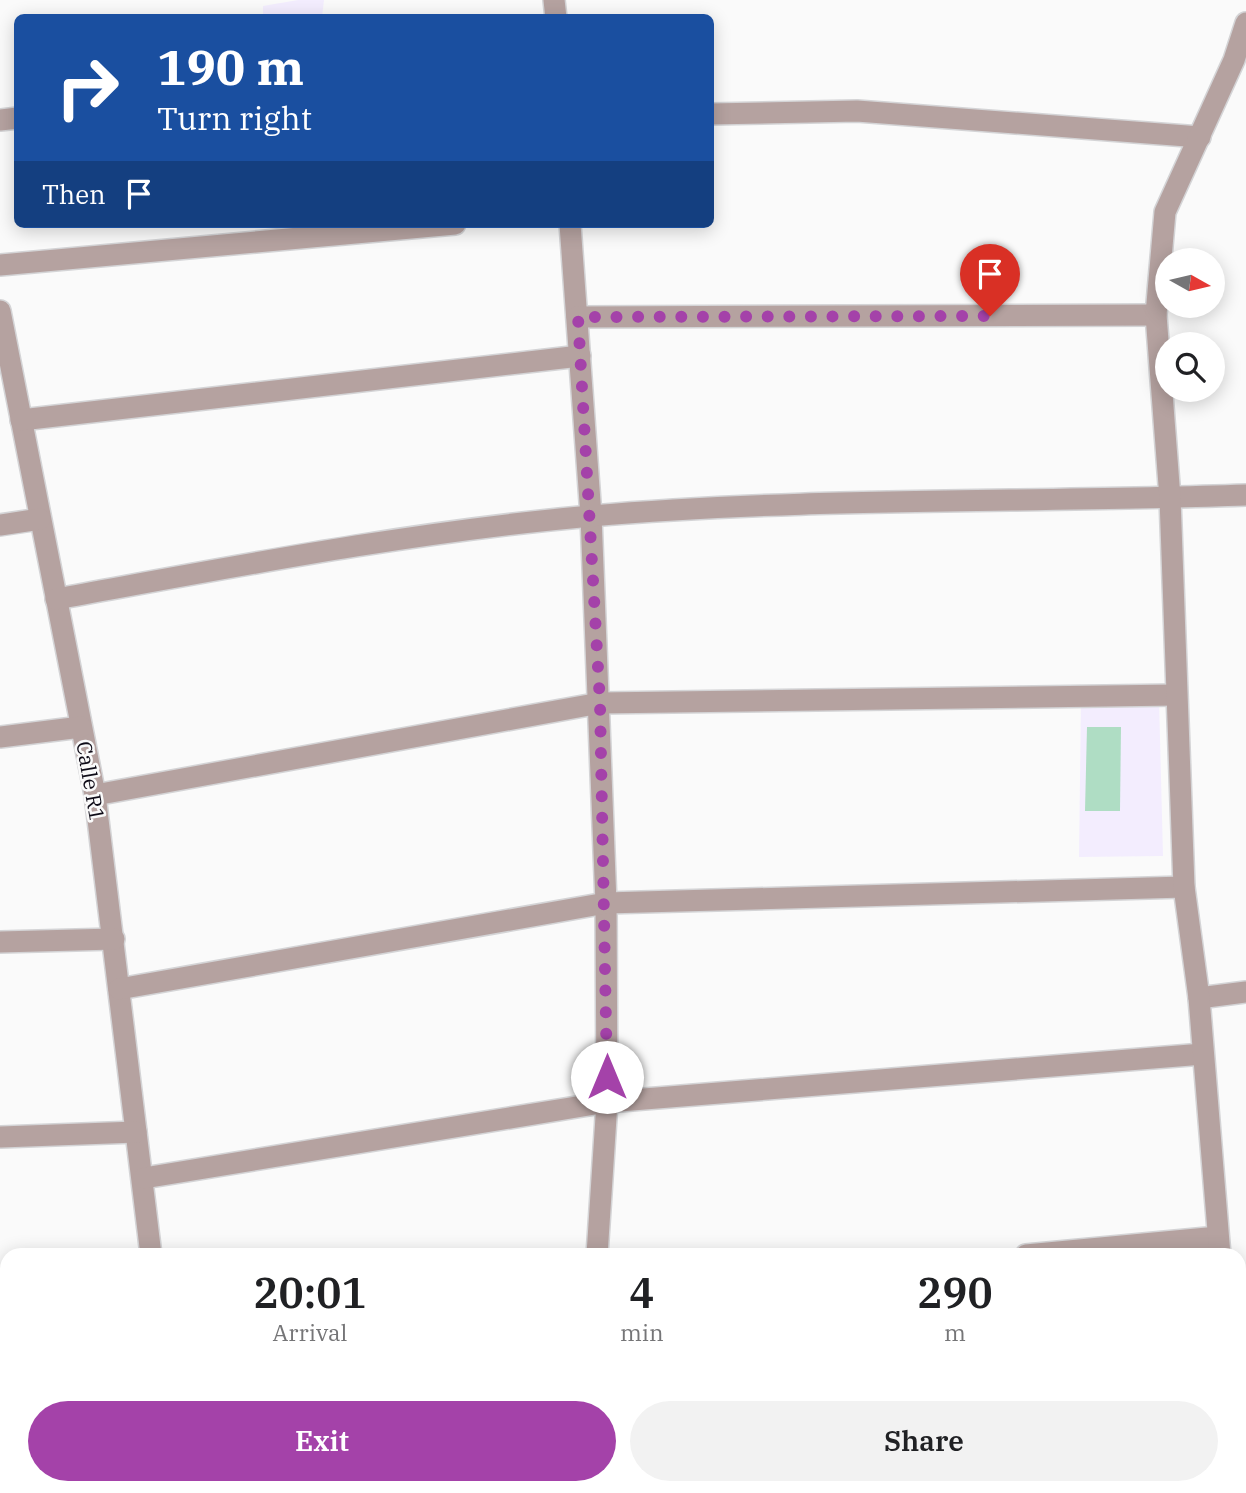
<!DOCTYPE html>
<style>
body{margin:0;font-family:"IBM Plex Serif",serif;background:#f2f2f2;color:#202124;height:100vh;display:flex;flex-direction:column;font-size:26px;white-space:nowrap}
*{box-sizing:border-box;margin:0}
p{font-size:23px;color:#757577}
.icon{flex:none;width:38px;height:38px;fill:none;stroke:currentColor;stroke-width:2;stroke-linecap:round;stroke-linejoin:round}
.map{position:relative;flex:1;overflow:hidden}
.panel{position:absolute;left:0px;top:1248px;width:1246px;height:247px;display:flex;flex-direction:column;background:#fff;border-radius:21px 21px 0 0;box-shadow:0 4px 18px #0003}
.panel>*{flex:none}
.guide{position:absolute;left:14px;top:14px;width:700px;height:214px;border-radius:10px;box-shadow:0 4px 18px #0003;background:#1a4fa0;color:#fff;overflow:hidden}
.needle{width:46px;rotate:98deg}
.fabs{position:absolute;left:1155px;top:248px;display:grid;gap:14px}
.fabs a{display:grid;place-items:center;width:70px;height:70px;border-radius:50%;background:#fff;box-shadow:0 4px 18px #0003;font-size:35px}
.pin{position:absolute;display:grid;place-items:center;width:60px;height:60px;color:#fff;margin:-72px -30px;border-radius:50% 50% 50% 0;rotate:-45deg;box-shadow:0 0 7px #0007}
.pin .icon{rotate:45deg}
.me{position:absolute;width:77px;margin:-38px;rotate:0deg;stroke-linejoin:round;filter:drop-shadow(0 0 5px #0008)}
.turn{display:flex;align-items:center;gap:24px;height:147px;padding:0 28px;font-size:32px}
.turn .icon{width:91px;height:91px;stroke-width:2.5}
.turn b{display:block;font-size:49px;line-height:60px}
.then{display:flex;align-items:center;height:66px;padding:0 28px;background:#0003;gap:14px;font-size:26px}
.eta{display:flex;justify-content:space-evenly;align-items:center;height:119px;text-align:center}
.eta b{font-size:42px;font-weight:600;line-height:49px}
.cta{display:flex;gap:14px;margin-top:auto;padding:14px 28px}
.cta a{flex:1;height:80px;border-radius:42px;background:#a442a9;color:#fff;font-size:28px;font-weight:600;line-height:80px;text-align:center}
.cta a+a{background:#f2f2f2;color:#202124}
.map>svg:first-child{display:block}
</style>
<div class="map">
<svg width="1246" height="1493" viewBox="0 0 1246 1493">
<rect width="100%" height="100%" fill="#fafafa"/>
<g fill="#f3edfe">
<path d="M298,0H324L322,17H263V6Z"/>
<path d="M1159,699L1163,856L1079,857L1081,701Z"/>
</g>
<path fill="#afddc4" d="M1087,727H1121L1120,811H1085Z"/>
<g fill="none" stroke-linecap="round" stroke-linejoin="round">
<g stroke="#d4d4d6" stroke-width="24">
<g id="minor">
<path d="M554,0L556,18"/>
<path d="M710,114L857,111L1200,137"/>
<path d="M0,120L18,118"/>
<path d="M570,224L591,516L606,903L607,1102L597,1255"/>
<path d="M0,265L455,224"/>
<path d="M0,311L95,795L151,1255"/>
<path d="M577,317L1156,315"/>
<path d="M21,420L580,356"/>
<path d="M0,525L40,519"/>
<path d="M56,599C233,567 411,532 591,516C809,497 1028,503 1246,495"/>
<path d="M0,737L81,727"/>
<path d="M95,795L600,703L1176,695"/>
<path d="M0,942L114,939"/>
<path d="M119,989L606,903L1184,887"/>
<path d="M1199,998L1246,992"/>
<path d="M1,1137L136,1132"/>
<path d="M144,1178L607,1102L1203,1054"/>
<path d="M1026,1255L1218,1237"/>
<path d="M1220,1255L1199,998L1184,887L1170,498L1156,315L1165,212L1234,60L1246,23"/>
<path d="M1239,1453L1243,1493"/>
<path d="M168,1488V1493"/>
<path d="M572,1493L622,1488"/>
</g>
</g>
<path stroke="#929196" stroke-width="4.5" stroke-dasharray="3.5 3.5" stroke-linecap="butt" d="M0,1347L7,1348"/>
<use href="#minor" stroke="#b5a2a0" stroke-width="21"/>
</g>
<g fill="none" stroke-linecap="round" stroke-linejoin="round">
<path stroke="#a442a9" stroke-width="12" stroke-dasharray="0 21.6" d="M607,1077L600,703L578,317L990,316"/>
</g>
<g text-anchor="middle" dominant-baseline="central" stroke-width="5" stroke-linejoin="round" paint-order="stroke">
<g font-size="21" fill="#0e0b17" stroke="#fafafa">
<text transform="translate(91 781) rotate(80)">Calle R1</text>
</g>
</g>
</svg>
<div class="fabs">
<a><svg class="needle" viewBox="-14 -14 28 28"><path d="M0-13l5 13h-10z" fill="#e53935"/><path d="M0 13l5-13h-10z" fill="#757577"/></svg></a>
<a><svg class="icon" aria-label="search" viewBox="0 0 24 24"><circle cx="10" cy="10" r="6"/><path d="M15 15l6 6"/></svg></a>
</div>
<div class="pin" style="left:990px;top:316px;background:#d93025"><svg class="icon" aria-label="arrive" viewBox="0 0 24 24"><path d="M6 21V4h12l-3 4 3 4H6"/></svg></div>
<svg class="me" style="left:607px;top:1077px" viewBox="-20 -20 40 40"><circle r="19" fill="#fff"/><path d="M0-13L10 11 0 6-10 11z" fill="#a442a9"/></svg>
<div class="guide">
<div class="turn"><svg class="icon" aria-label="right" viewBox="0 0 24 24"><path d="M7 20v-9h11M14 6l5 5-5 5"/></svg><div><b>190 m</b>Turn right</div></div>
<div class="then">Then<svg class="icon" aria-label="arrive" viewBox="0 0 24 24"><path d="M6 21V4h12l-3 4 3 4H6"/></svg></div>
</div>
<section class="panel">
<div class="eta">
<div><b>20:01</b><p>Arrival</p></div>
<div><b>4</b><p>min</p></div>
<div><b>290</b><p>m</p></div>
</div>
<div class="cta"><a>Exit</a><a>Share</a></div>
</section>
</div>
